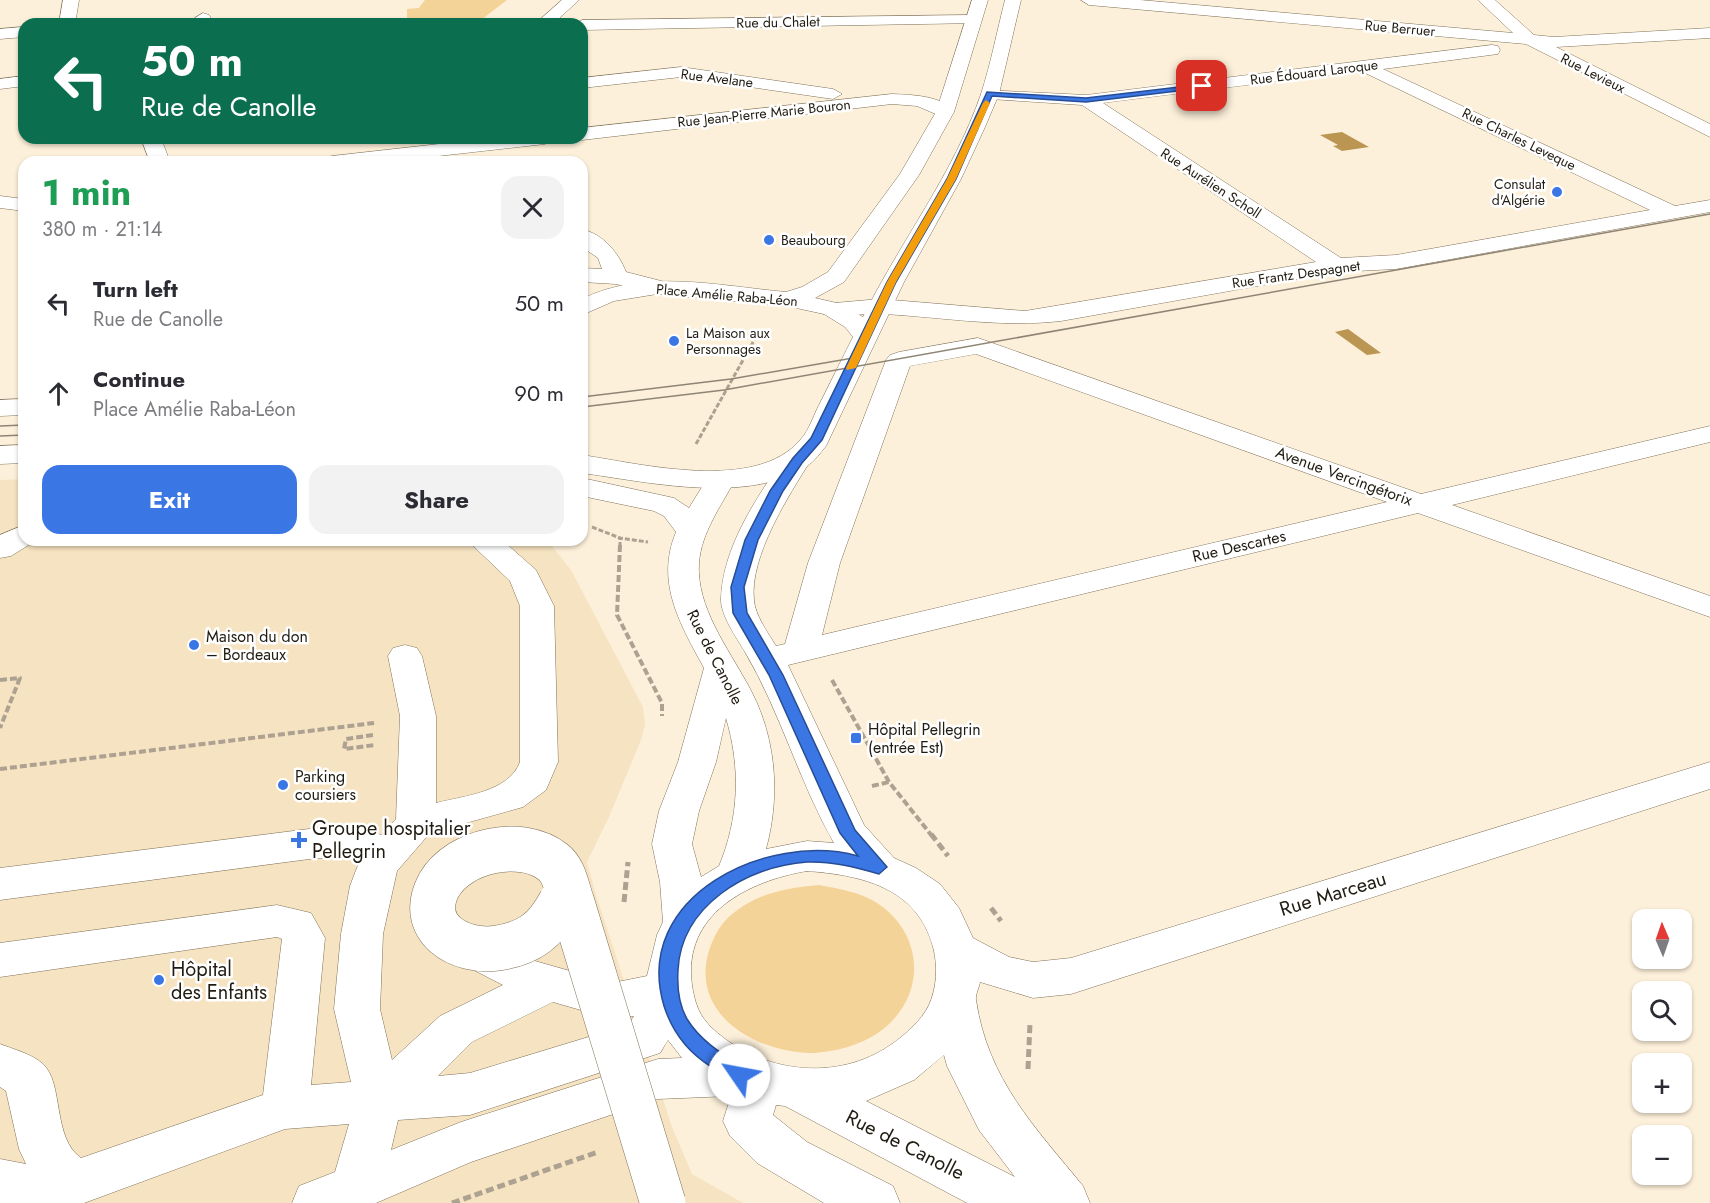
<!DOCTYPE html>
<meta charset="utf-8">
<style>
body{margin:0;font-family:Jost,sans-serif;background:#f2f2f3;color:#2b2b33;height:100vh;display:flex;flex-direction:column;font-size:22px;white-space:nowrap}
*{box-sizing:border-box;margin:0}
p{font-size:20px;color:#7c7c81}
.icon{flex:none;width:33px;height:33px;fill:none;stroke:currentColor;stroke-width:2;stroke-linecap:round;stroke-linejoin:round}
.map{position:relative;flex:1;overflow:hidden}
.sheet{position:absolute;left:18px;top:156px;width:570px;height:390px;display:flex;flex-direction:column;background:#fff;border-radius:18px;box-shadow:0 2px 4px #0004}
.sheet>*{flex:none}
.guide{position:absolute;left:18px;top:18px;width:570px;height:126px;border-radius:18px;box-shadow:0 2px 4px #0004;background:#0b6e4f;color:#fff;overflow:hidden}
.needle{width:39px;rotate:358deg}
.controls{position:absolute;left:1632px;top:909px;display:grid;gap:12px}
.controls a{display:grid;place-items:center;width:60px;height:60px;border-radius:12px;background:#fff;box-shadow:0 2px 4px #0004;font-size:30px}
.pin{position:absolute;display:grid;place-items:center;width:51px;height:51px;color:#fff;margin:-26px;border-radius:12px;box-shadow:0 3px 9px #0006}
.me{position:absolute;width:66px;margin:-33px;rotate:303deg;stroke-linejoin:round;filter:drop-shadow(0 0 4px #0008)}
.turn{display:flex;align-items:center;gap:21px;height:126px;padding:0 24px;font-size:27px}
.turn .icon{width:78px;height:78px;stroke-width:2.5}
.turn b{display:block;font-size:42px;line-height:51px}
.round{display:grid;place-items:center;flex:none;width:63px;height:63px;border-radius:18px;background:#f2f2f3}
.overview{display:flex;align-items:center;justify-content:space-between;height:102px;padding:0 24px}
h1{font-size:36px;font-weight:700;line-height:45px;color:#1e9e55}
.cta{display:flex;gap:12px;margin-top:auto;padding:12px 24px}
.cta a{flex:1;height:69px;border-radius:18px;background:#3b76e5;color:#fff;font-size:24px;font-weight:700;line-height:69px;text-align:center}
.cta a+a{background:#f2f2f3;color:#2b2b33}
ul{padding:0;list-style:none}
li{display:flex;align-items:center;gap:18px;height:90px;padding:0 24px}
li div{flex:1}
li b{display:block;font-size:22px}
li em{font-style:normal}
.map>svg:first-child{display:block}
</style>
<div class="map">
<svg width="1710" height="1203" viewBox="0 0 1710 1203">
<rect width="100%" height="100%" fill="#fdf0da"/>
<path fill="#f6e3c1" d="M24,479V540H547L571,570L643,707L645,725L641,740L609,817L587,862L596,895L672,1127L692,1174L743,1203H0V480Z"/>
<g fill="#f4d398">
<path d="M425,0H507L477,23L407,24V9L419,8Z"/>
<path d="M819,885C840,889 862,892 880,905C922,935 926,990 888,1025C867,1044 835,1053 808,1053C755,1051 692,1015 708,954C712,940 719,925 731,915C756,893 787,888 819,885Z"/>
</g>
<g fill="#ba9652">
<path d="M1342,132L1369,147L1342,151L1333,146L1338,145L1320,135Z"/>
<path d="M1348,329L1381,353L1367,355L1335,332Z"/>
</g>
<g fill="none" stroke-linecap="round" stroke-linejoin="round">
<g stroke="#80725a" stroke-width="1">
<g id="minor">
<path d="M63,0H79L75,24H59Z"/>
<path d="M562,0H579L553,24H535Z"/>
<path d="M1081,0H1140L1513,33L1478,0H1495L1534,35L1554,37L1710,28V38L1556,47L1710,124V137L1526,44L1089,5Z"/>
<path d="M203,13L209,15L214,24H198L195,18Z"/>
<path d="M974,15L982,20L980,23L582,30V24H575L582,20Z"/>
<path d="M24,27V37L0,39V29Z"/>
<path d="M1492,45L1498,46L1500,50L1498,54L1383,69L1675,206L1710,200V212L1396,269L1336,272L1061,321C1001,328 942,317 883,314C863,312 843,319 823,314L820,309L823,304L880,299L1025,311L1316,262L1082,105L990,99L984,98L981,94L984,90L1086,95ZM1361,71L1650,210L1396,255L1341,258L1103,103Z"/>
<path d="M681,67L833,89L842,94L833,99L681,77L582,88V78Z"/>
<path d="M24,76V86L0,89V79Z"/>
<path d="M892,94C911,95 942,95 954,112L945,118L917,106L892,104L582,140L575,138H582V128Z"/>
<path d="M141,138H161L170,162H150Z"/>
<path d="M493,138H555L545,144L385,162H322L325,158L332,156Z"/>
<path d="M0,196L24,199V211L0,208Z"/>
<path d="M582,229C604,235 618,252 626,272L665,282L669,287L665,292L657,294L616,284L582,282V268L602,269L598,258L582,247Z"/>
<path d="M978,338L1421,494L1710,426V442L1452,505L1710,596V617L1418,513L788,665L864,825L894,858L916,868L940,884L959,908L973,938L1009,957L1033,962L1071,958L1710,762V789L1071,994L1033,998L980,982C979,988 975,995 976,1000C988,1080 1035,1127 1083,1186L1090,1203H967L785,1106L776,1105L773,1115L807,1142L893,1186L900,1203H824L757,1163L730,1136L723,1121L731,1096L658,1099L471,1162L376,1203H292L299,1186L335,1172L349,1124L285,1129L84,1203H0V1159L26,1164L19,1149L6,1091L0,1087V1044C13,1049 32,1054 43,1064C64,1083 52,1138 81,1158L263,1095L282,939L277,937L0,977V943L277,905L311,913L325,938L311,1085L351,1082L334,1009L341,934L350,886L358,865L354,858H317L0,900V868L317,828H365L381,835L396,819L400,716L388,656L393,648L405,645L417,648L422,656L436,716V803C464,796 509,792 520,762V606L510,581L467,540H502L536,570L554,606L558,762L546,790L523,807L430,833L397,871L383,934L380,1009L392,1060L440,1016L503,985L454,960L447,948L454,936L469,931L535,961L612,983L647,976L657,935L663,922L660,882L652,844L659,811L678,762L704,668C680,624 655,582 676,532L664,516L654,511L582,496V478L674,498L689,508L710,474L720,471L730,474L735,480C721,506 701,533 699,563C696,607 728,648 748,685C776,735 781,794 766,849L807,841L834,843C799,782 781,713 745,652C737,638 720,615 721,598C723,546 758,495 787,454L797,451L807,454L811,460C789,495 749,557 754,600C755,615 768,633 776,646L785,644L808,563L886,360L890,355L899,352ZM976,354L1387,502L822,635L840,563L910,366ZM726,718C741,768 739,818 719,866L701,877L692,844L699,811L716,762ZM807,871C861,875 917,887 933,947C938,966 937,987 929,1005C921,1021 906,1034 892,1044C837,1083 761,1073 713,1029C699,1016 695,1004 692,985C682,914 748,881 807,871ZM553,1002L612,1019L634,1016L628,1025L470,1073L438,1076L472,1042ZM668,1040L682,1058L658,1059L461,1122L391,1150L398,1120L470,1115L660,1053ZM944,1055L947,1066L979,1130L1015,1177L866,1101L914,1080Z"/>
<path d="M24,525V540L35,541L11,556L0,558V535Z"/>
</g>
</g>
<g stroke="#80725a" stroke-width="1">
<g id="major">
<path d="M972,0H988L954,112L919,175L844,282L815,298L841,304L863,317C900,242 954,173 981,94C991,63 997,31 1005,0H1021L999,94L985,127L961,179L904,282L826,446C820,453 815,461 807,466C748,505 648,482 582,473V455C642,464 757,493 801,439C809,430 813,417 818,407C830,384 841,360 853,337L845,327L824,314L787,306L657,294L614,301L582,315V299C644,268 719,286 786,292L802,287L828,272L900,174L936,112Z"/>
<path d="M24,399V415L0,416V400Z"/>
<path d="M24,445V463L0,464V446Z"/>
</g>
</g>
<g stroke="#ada291" stroke-width="3" stroke-dasharray="5 2" stroke-linecap="butt">
<path d="M696,444L761,328"/>
<path d="M592,527L620,538L648,542"/>
<path d="M620,547V538"/>
</g>
<g stroke="#ada291" stroke-width="4" stroke-dasharray="7 3" stroke-linecap="butt">
<path d="M620,545L617,615L662,703V716"/>
<path d="M0,680L20,678L0,728"/>
<path d="M832,680L889,782L932,836"/>
<path d="M373,735L346,739L344,749L375,745"/>
<path d="M0,769L374,723"/>
<path d="M872,786L889,782"/>
</g>
<g stroke="#ada291" stroke-width="5" stroke-dasharray="8 4" stroke-linecap="butt">
<path d="M931,834L948,856"/>
<path d="M624,902L628,862"/>
<path d="M991,908L1001,921"/>
<path d="M1028,1069L1030,1023"/>
<path d="M452,1203L598,1152"/>
</g>
<use href="#minor" fill="#fff" fill-rule="evenodd"/>
<use href="#major" fill="#fff" fill-rule="evenodd"/>
<g stroke="#8e8575" stroke-width="1.5">
<path d="M582,397L731,379L853,358"/>
<path d="M582,407L724,390L1710,214"/>
<path d="M0,426L24,425"/>
<path d="M0,436L24,435"/>
</g>
<g stroke="#80725a" stroke-width="46" stroke-linecap="butt">
<path id="minor-bridge" d="M561,902C546,930 530,943 498,948C460,954 416,928 439,885C459,850 522,837 553,862C565,871 567,890 572,903L663,1203"/>
</g>
<use href="#minor-bridge" stroke="#fff" stroke-width="45"/>
</g>
<path fill="#3b76e5" stroke="#264d95" stroke-width="1.5" d="M1205,84L1202,88L1086,102L992,96L956,179L896,282L822,440L802,463L783,491L758,540L744,587L747,613L783,675L855,830L887,867L879,874C855,867 831,861 807,862C747,866 681,906 678,970C677,986 679,1005 687,1019C701,1042 724,1055 746,1069L749,1075L746,1081C733,1085 721,1073 710,1066C688,1052 672,1031 664,1006C631,896 768,831 858,856L840,833L769,675L733,613L731,587L745,540L770,491L793,458L811,438L887,282L947,179L987,92L1086,98Z"/>
<path fill="#f59e0b" d="M986,100L990,103L956,179L896,282L856,368L847,370L846,368L887,282L947,179L983,103Z"/>
<g fill="#3b76e5" stroke="#fff" stroke-width="2">
<circle cx="1557" cy="192" r="6"/>
<circle cx="769" cy="240" r="6"/>
<circle cx="674" cy="341" r="6"/>
<circle cx="194" cy="645" r="6"/>
<rect x="850" y="732" width="12" height="12" rx="3"/>
<circle cx="283" cy="785" r="6"/>
<path d="M296 831h6v6h6v6h-6v6h-6v-6h-6v-6h6z"/>
<circle cx="159" cy="980" r="6"/>
</g>
<g text-anchor="middle" dominant-baseline="central" stroke-width="5" stroke-linejoin="round" paint-order="stroke">
<g font-size="14" fill="#211c12" stroke="#fff">
<text transform="translate(778 22) rotate(-1)">Rue du Chalet</text>
<text transform="translate(1400 28) rotate(5)">Rue Berruer</text>
<text transform="translate(1314 72) rotate(-7)">Rue Édouard Laroque</text>
<text transform="translate(1593 73) rotate(27)">Rue Levieux</text>
<text transform="translate(717 78) rotate(7)">Rue Avelane</text>
<text transform="translate(764 113) rotate(-6)">Rue Jean-Pierre Marie Bouron</text>
<text transform="translate(1519 139) rotate(26)">Rue Charles Leveque</text>
<text transform="translate(1211 183) rotate(33)">Rue Aurélien Scholl</text>
<text transform="translate(1296 274) rotate(-8)">Rue Frantz Despagnet</text>
<text transform="translate(727 295) rotate(5)">Place Amélie Raba-Léon</text>
</g>
<g font-size="14" fill="#211c12" stroke="#fff" text-anchor="start">
<text x="1545" y="184" text-anchor="end">Consulat<tspan x="1545" dy="16">d'Algérie</tspan></text>
<text x="781" y="240">Beaubourg</text>
<text x="686" y="333">La Maison aux<tspan x="686" dy="16">Personnages</tspan></text>
</g>
<g font-size="16" fill="#211c12" stroke="#fff">
<text transform="translate(1344 476) rotate(20)">Avenue Vercingétorix</text>
<text transform="translate(1239 546) rotate(-13)">Rue Descartes</text>
<text transform="translate(715 657) rotate(63)">Rue de Canolle</text>
</g>
<g font-size="16" fill="#211c12" stroke="#fff" text-anchor="start">
<text x="206" y="636">Maison du don<tspan x="206" dy="18">– Bordeaux</tspan></text>
<text x="868" y="729">Hôpital Pellegrin<tspan x="868" dy="18">(entrée Est)</tspan></text>
<text x="295" y="776">Parking<tspan x="295" dy="18">coursiers</tspan></text>
</g>
<g font-size="20" fill="#211c12" stroke="#fff" text-anchor="start">
<text x="312" y="828">Groupe hospitalier<tspan x="312" dy="23">Pellegrin</tspan></text>
<text x="171" y="969">Hôpital<tspan x="171" dy="23">des Enfants</tspan></text>
</g>
<g font-size="20" fill="#211c12" stroke="#fff">
<text transform="translate(1333 894) rotate(-17)">Rue Marceau</text>
<text transform="translate(905 1145) rotate(27)">Rue de Canolle</text>
</g>
</g>
</svg>
<div class="controls">
<a><svg class="needle" viewBox="-14 -14 28 28"><path d="M0-13l5 13h-10z" fill="#e53935"/><path d="M0 13l5-13h-10z" fill="#7c7c81"/></svg></a>
<a><svg class="icon" aria-label="search" viewBox="0 0 24 24"><circle cx="10" cy="10" r="6"/><path d="M15 15l6 6"/></svg></a>
<a>+</a>
<a>−</a>
</div>
<div class="pin" style="left:1202px;top:86px;background:#d93025"><svg class="icon" aria-label="arrive" viewBox="0 0 24 24"><path d="M6 21V4h12l-3 4 3 4H6"/></svg></div>
<svg class="me" style="left:739px;top:1075px" viewBox="-20 -20 40 40"><circle r="19" fill="#fff"/><path d="M0-13L10 11 0 6-10 11z" fill="#3b76e5"/></svg>
<div class="guide">
<div class="turn"><svg class="icon" aria-label="left" viewBox="0 0 24 24"><path d="M17 20v-9H6M10 6l-5 5 5 5"/></svg><div><b>50 m</b>Rue de Canolle</div></div>
</div>
<section class="sheet">
<div class="overview"><div><h1>1 min</h1><p>380 m · 21:14</p></div><a class="round"><svg class="icon" aria-label="close" viewBox="0 0 24 24"><path d="M6 6l12 12M18 6L6 18"/></svg></a></div>
<ul>
<li><svg class="icon" aria-label="left" viewBox="0 0 24 24"><path d="M17 20v-9H6M10 6l-5 5 5 5"/></svg><div><b>Turn left</b><p>Rue de Canolle</p></div><em>50 m</em></li>
<li><svg class="icon" aria-label="ahead" viewBox="0 0 24 24"><path d="M12 20V5M6 11l6-6 6 6"/></svg><div><b>Continue</b><p>Place Amélie Raba-Léon</p></div><em>90 m</em></li>
</ul>
<div class="cta"><a>Exit</a><a>Share</a></div>
</section>
</div>
